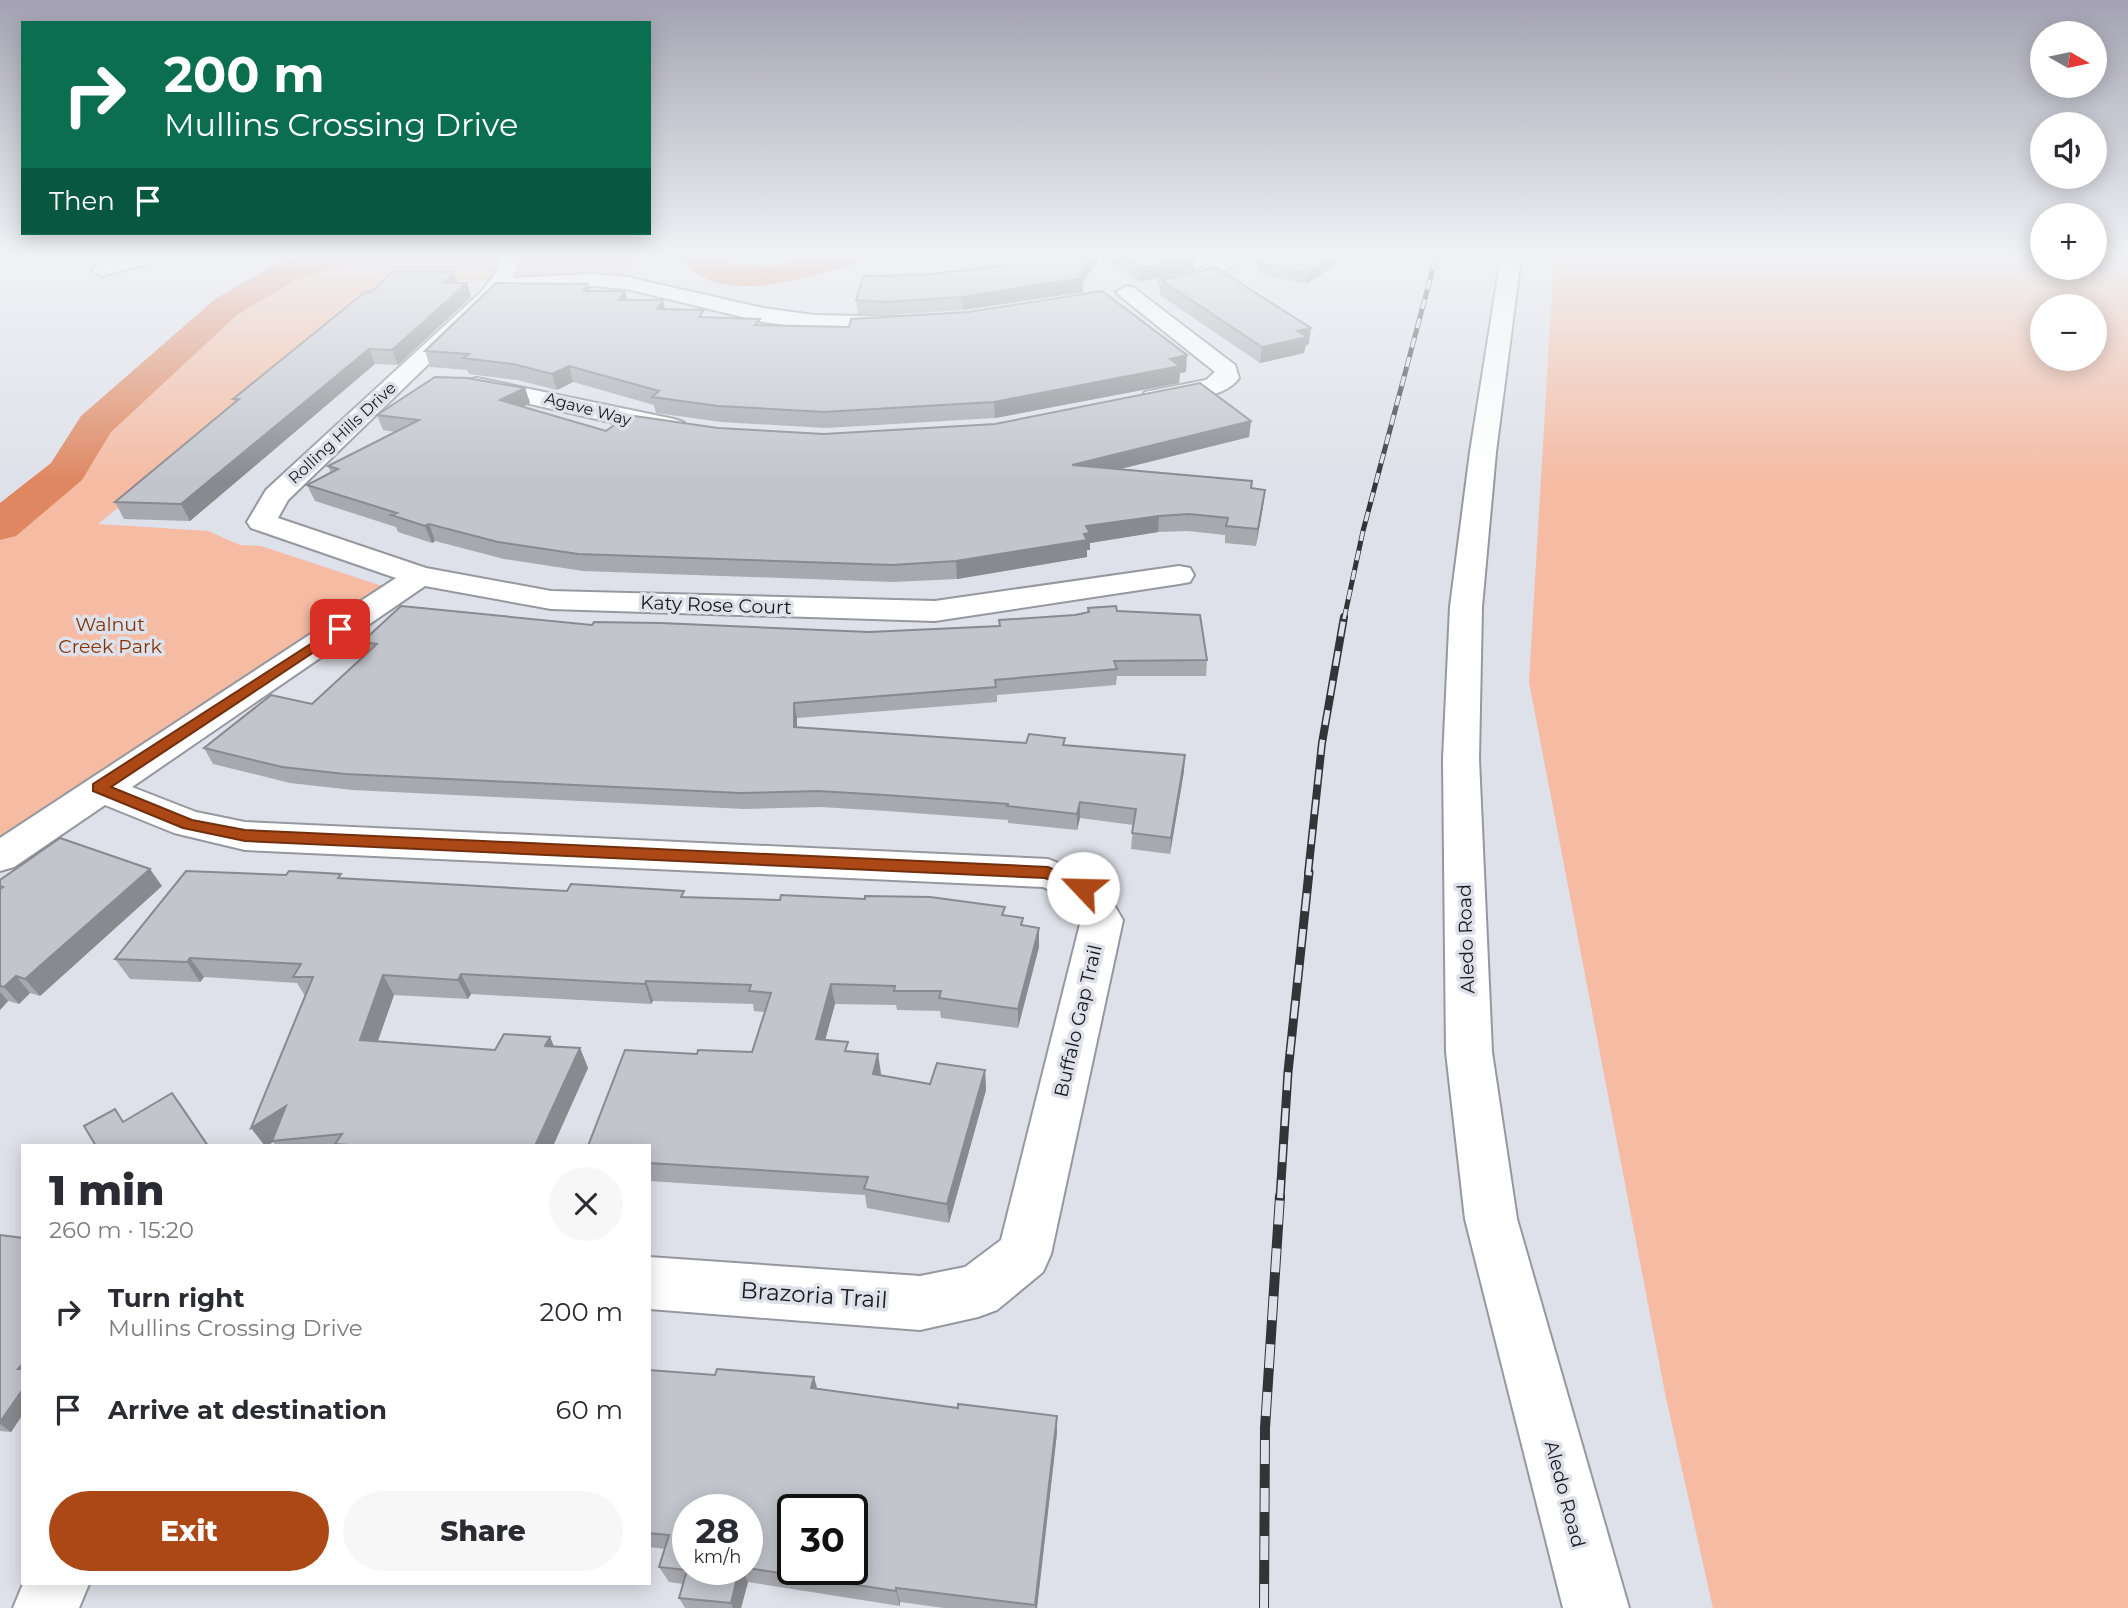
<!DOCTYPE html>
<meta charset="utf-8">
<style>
body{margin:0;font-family:Montserrat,sans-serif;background:#f7f7f7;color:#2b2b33;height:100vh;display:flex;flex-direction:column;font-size:26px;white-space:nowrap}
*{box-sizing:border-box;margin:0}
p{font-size:23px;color:#7c7c81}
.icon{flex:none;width:38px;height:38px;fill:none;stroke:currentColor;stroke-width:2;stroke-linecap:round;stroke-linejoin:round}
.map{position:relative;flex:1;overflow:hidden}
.panel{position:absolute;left:21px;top:1144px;width:630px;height:441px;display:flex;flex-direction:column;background:#fff;border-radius:0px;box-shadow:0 4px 18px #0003}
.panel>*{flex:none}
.top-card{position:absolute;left:21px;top:21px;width:630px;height:214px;border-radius:0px;box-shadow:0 4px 18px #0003;background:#0b6e4f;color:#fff;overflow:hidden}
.needle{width:46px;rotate:99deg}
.buttons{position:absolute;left:2030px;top:21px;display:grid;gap:14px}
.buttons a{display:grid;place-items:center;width:77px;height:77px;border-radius:50%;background:#fff;box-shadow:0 4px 18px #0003;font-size:35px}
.speed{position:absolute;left:672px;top:1494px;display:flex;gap:14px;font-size:35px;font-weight:700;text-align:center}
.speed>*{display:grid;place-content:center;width:91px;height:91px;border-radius:50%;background:#fff;box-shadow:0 4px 18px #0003;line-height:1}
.speed small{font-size:18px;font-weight:400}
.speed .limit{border:4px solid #111;border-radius:10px;background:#fff;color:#111}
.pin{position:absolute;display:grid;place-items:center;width:60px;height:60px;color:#fff;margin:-30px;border-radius:14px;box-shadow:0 4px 10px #0006}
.me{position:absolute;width:77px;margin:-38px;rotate:294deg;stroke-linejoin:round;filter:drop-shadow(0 0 5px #0008)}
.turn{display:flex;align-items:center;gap:24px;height:147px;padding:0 28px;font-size:32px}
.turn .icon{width:91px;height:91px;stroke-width:2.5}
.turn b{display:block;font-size:49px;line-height:60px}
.then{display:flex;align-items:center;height:66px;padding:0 28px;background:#0003;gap:14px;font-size:26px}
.round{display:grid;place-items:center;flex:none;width:74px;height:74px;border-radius:37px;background:#f7f7f7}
.summary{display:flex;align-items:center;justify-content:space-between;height:119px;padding:0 28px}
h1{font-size:42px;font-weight:800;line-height:52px}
.primary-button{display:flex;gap:14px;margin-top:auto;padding:14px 28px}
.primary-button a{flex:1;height:80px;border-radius:42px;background:#ac4815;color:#fff;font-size:28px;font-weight:800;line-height:80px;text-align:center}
.primary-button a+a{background:#f7f7f7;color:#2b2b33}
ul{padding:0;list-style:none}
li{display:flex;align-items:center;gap:21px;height:98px;padding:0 28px}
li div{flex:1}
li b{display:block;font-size:26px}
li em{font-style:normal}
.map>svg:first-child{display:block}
</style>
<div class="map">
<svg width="2128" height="1608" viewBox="0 0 2128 1608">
<rect width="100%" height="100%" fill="#dee1e9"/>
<g fill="#f5bba3" fill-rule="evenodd">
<path d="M380,257H637L621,278L392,282L98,524L208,531L240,545L261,546L385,587L0,837V532C13,523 28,515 40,505C124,428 187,318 297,276C323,265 353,262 380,257Z"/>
<path d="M1554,257H2042V268H2095V257H2128V1608H1713L1666,1398L1529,682ZM2042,306H2095V359H2042Z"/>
</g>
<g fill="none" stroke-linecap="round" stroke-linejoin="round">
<g fill="#df8761" fill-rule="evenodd">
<path d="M303,257H358L353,264L299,278L238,314L111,432L82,480L16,536L0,540V503L51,463L81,416L214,300L275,264Z"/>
<path d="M680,257H720L734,265L772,266L806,257H860L855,264C807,277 716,310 680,257Z"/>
</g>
<g stroke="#95989f" stroke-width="4">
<g id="minor">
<path d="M127,257H161L158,261L102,276L92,270L95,266Z"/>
<path d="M502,257H522L513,278L592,274L627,277L763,308L814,315L902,317L913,324L902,331L814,329L763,322L627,289L592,286L504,291L288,500L278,518L426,568L551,591L935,601L1179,566L1190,568L1194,575L1190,582L1179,584L935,621L551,609L425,586L132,787L196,812L245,822L1048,859L1098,878L1123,920L1051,1254L1043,1272L997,1310L978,1317L920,1330L649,1309V1257L920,1276L965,1267L1001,1240L1081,920L1068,898L1043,887L245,850L174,833L105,805L14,867L0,871V838L396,578L251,528L247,522L266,490L481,292L495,274Z"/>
<path d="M1222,257H1248L1209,280L1169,289L1159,283L1162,279L1196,271Z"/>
<path d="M1127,286L1134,288L1235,365L1239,378C1224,400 1178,400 1154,404L1145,402L1142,397L1145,392L1206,380L1215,372L1120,296L1116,292Z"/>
<path d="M477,378L674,419L683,422L687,427L683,432L674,435L649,431L468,390L465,385L468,380Z"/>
<path d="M23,1584H89L79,1608H13Z"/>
</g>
</g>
<g stroke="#95989f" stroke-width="4">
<path id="tertiary" d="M1501,257H1521L1496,452L1482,607L1479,759L1492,1052L1517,1219L1629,1608H1563L1465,1219L1446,1052L1443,759L1450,607L1470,452Z"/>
</g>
<use href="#minor" fill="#fff" fill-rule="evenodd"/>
<use href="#tertiary" fill="#fff" fill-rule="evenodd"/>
<g stroke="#333437" stroke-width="5">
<path id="rail-far3" d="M1344,619L1363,531L1436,257"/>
</g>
<g stroke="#333437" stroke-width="8">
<path id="rail-far2" d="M1308,874L1322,743L1344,617"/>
</g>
<g stroke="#333437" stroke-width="9">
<path id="rail-far1" d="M1280,1198L1288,1072L1309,872"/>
</g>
<g stroke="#333437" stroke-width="10">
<path id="rail" d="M1264,1608L1265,1428L1280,1196"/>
</g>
<use href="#rail-far3" stroke="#dee1e9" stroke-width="3.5" stroke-dasharray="10" stroke-linecap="butt"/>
<use href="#rail-far2" stroke="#dee1e9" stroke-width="5" stroke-dasharray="15" stroke-linecap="butt"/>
<use href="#rail-far1" stroke="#dee1e9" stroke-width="6" stroke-dasharray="18" stroke-linecap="butt"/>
<use href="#rail" stroke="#dee1e9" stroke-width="8" stroke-dasharray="24" stroke-linecap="butt"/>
</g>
<g fill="#a7a9af" fill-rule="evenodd">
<path d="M1027,257H1101L1083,282V292L963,310L887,315L858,314L856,300L923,275L1005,265V262Z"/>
<path d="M1103,257H1208L1206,262L1195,259L1194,269L1140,282Z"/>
<path d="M1264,257H1342L1332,267L1306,284L1258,273L1259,263Z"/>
<path d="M454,272L458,283L471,297L398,365L375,364L190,521L124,519L115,502L235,403L233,399L371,292Z"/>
<path d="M1161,280L1309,344L1306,345L1304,353L1260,363L1160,295Z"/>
<path d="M590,291H625L627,300H663L665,309L705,317L761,325L1186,372L1180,373L1179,383L995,418L826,428L721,422L656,413L654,405L573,382L557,390L517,380L469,374L467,370L430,367L425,351Z"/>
<path d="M525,388L530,403L523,407L606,431L718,428L824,434L1251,421L1249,437L1120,469L1252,488L1263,506L1256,546L1225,543V535L1188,531L1158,532L1090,543V550H1087V557L957,579L893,582L583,571L504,559L435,541L432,543L398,532L396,527L315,501L307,485L331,473L328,466L395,432L383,430L377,415Z"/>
<path d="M1088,608L1117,611L1207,660L1206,676H1117L1116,685L997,695V702L797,718V728L1065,746L1184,771L1170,854L1131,849L1133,825L1080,818L1077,830L1008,823V820L887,811L821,807L744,809L353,790L290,783L213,764L204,748L312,704L367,654L362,642L592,625L869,632L999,626L1075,615L1087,613Z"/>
<path d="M343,879L1005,916L1024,926L1039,947L1018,1028L941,1018L940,1011L897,1010L896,1005L835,1004L825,1040L850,1052L878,1054L880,1075L930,1084L985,1070L986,1090L949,1223L867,1208L865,1195L649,1181V1146L697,1054L752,1052L765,1012L754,1011L753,1004L653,1001L651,1004L471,994L468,999L394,995L378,1041L495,1050L550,1037L554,1047L580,1048L588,1068L553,1146H276L273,1142L267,1146H265L251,1128L305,996L297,983L204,977L200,982L130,979L115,959Z"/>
<path d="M0,880L162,886L40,996L30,993L19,1004L8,1001L0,1010Z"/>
<path d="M0,1235L23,1238V1414L11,1432L0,1431Z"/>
<path d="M649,1370L817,1388L958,1408L1057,1416V1433L1037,1608H944L900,1602V1606L748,1582L741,1608H685L679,1598L683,1584L669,1582L659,1567L665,1549L649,1547ZM747,1510V1570H688Z"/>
</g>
<g fill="#888a8f">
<path d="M1091,257H1101L1083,282V292L963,310L962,297L1078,275Z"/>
<path d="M1190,257H1195L1194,269L1140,282V269Z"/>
<path d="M1333,257H1342L1332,267L1306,284L1307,273Z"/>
<path d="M454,272L458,285L444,283Z"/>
<path d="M467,283L471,297L398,365L392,350Z"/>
<path d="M588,284L592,299L583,291Z"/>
<path d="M625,291L629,307L619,300Z"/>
<path d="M663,300L666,316L657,309Z"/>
<path d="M1311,328L1309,344L1306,345L1304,353L1260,363L1262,347L1297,331Z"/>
<path d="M369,349L375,364L190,521L181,504Z"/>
<path d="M1187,355L1186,372L1180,373L1179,383L995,418L994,402Z"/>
<path d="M569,366L573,382L557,390L552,374Z"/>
<path d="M525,388L530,403L505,416L500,400Z"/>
<path d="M1251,421L1249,437L1072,481V465Z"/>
<path d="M1265,490L1263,506L1256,546L1258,529Z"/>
<path d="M1159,516L1158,532L1090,543V550H1087V557L957,579L956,561L1084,534L1086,526Z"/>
<path d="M429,524L435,541L432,543L425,526Z"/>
<path d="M794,703L797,718V743L794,727Z"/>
<path d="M1185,755L1184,771L1170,854L1171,838Z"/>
<path d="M1080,802V818L1077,830V814Z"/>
<path d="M150,869L162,886L40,996L25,979Z"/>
<path d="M1039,928V947L1018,1028V1009Z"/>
<path d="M190,958L204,977L200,982L187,962Z"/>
<path d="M461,974L471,994L468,999L458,980Z"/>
<path d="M383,975L394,995L371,1060L360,1040Z"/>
<path d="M16,976L30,993L19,1004L4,987Z"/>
<path d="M646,981L653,1001L651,1004L645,984Z"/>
<path d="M831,984L835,1004L820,1059L816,1039Z"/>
<path d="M0,992L8,1001L0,1010Z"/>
<path d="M550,1037L558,1056L545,1046Z"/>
<path d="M580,1048L588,1068L553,1146H535Z"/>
<path d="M878,1054L881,1073L876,1094L873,1074Z"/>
<path d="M985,1070L986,1090L949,1223L947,1204Z"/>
<path d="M172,1093L180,1103L209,1146H208Z"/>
<path d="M286,1106L272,1141L273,1142L267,1146H265L251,1128Z"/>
<path d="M814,1377L819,1395L811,1388Z"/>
<path d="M23,1389V1414L11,1432L0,1424V1422Z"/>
<path d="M1057,1416V1433L1037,1608H1035Z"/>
<path d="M739,1570H742L748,1582L741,1608H733L731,1603Z"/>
<path d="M896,1588L900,1602V1606L896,1591Z"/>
</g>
<g fill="#c2c5cc" stroke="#888a8f" stroke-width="2" fill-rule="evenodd">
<path d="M1027,257H1091L1078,275L1083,278L962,297L886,302L856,300L863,276L923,275L1008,265L1005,262Z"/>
<path d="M1123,257H1190L1140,269Z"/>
<path d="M1264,257H1333L1307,273L1259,263Z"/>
<path d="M1215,267L1311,328L1297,331L1307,337L1262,347L1161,280Z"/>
<path d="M392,272H454L444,283H467L392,350L369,349L181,504L115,502L239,399H233L365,292H371Z"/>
<path d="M496,283L588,284L583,291H625L619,300H663L657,309L704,310L699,317L760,319L755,325L849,327L851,319L968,312L1102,291L1187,355L1170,359L1180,366L994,402L824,412L718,406L652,397L659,391L569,366L552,374L513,364L463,358L469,354L425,351Z"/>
<path d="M435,377L467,378L525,388L500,400L606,431L628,415L718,428L824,434L995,424L1200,383L1251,421L1072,465L1252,481L1251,488L1265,490L1258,529L1226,526L1228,518L1189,514L1159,516L1086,526L1090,533L1084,534L1087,540L956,561L892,565L578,554L498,542L429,524L425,526L391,515L397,513L307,485L338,469L328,466L419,420L377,415Z"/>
<path d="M401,606L592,625L594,622L660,623L869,632L1000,626L999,620L1075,615L1089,612L1088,608L1116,606L1117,611L1200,615L1207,660L1114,661L1117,669L995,680L996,687L794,703V727L1026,743L1029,734L1065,738L1063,745L1185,755L1171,838L1132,833L1136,809L1080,802L1077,814L1007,806L1008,804L885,795L818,791L740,793L345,774L282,767L204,748L271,695L312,704L377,644L362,642Z"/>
<path d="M60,838L150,869L25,979L16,976L4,987L0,986V889L3,887L0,886V880Z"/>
<path d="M186,871L286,875L289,871L341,874L338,878L567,891L571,884L684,891L681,897L780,900L781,895L865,899V896L930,897L1005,907L1002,915L1023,918L1021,925L1039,928L1018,1009L939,998L941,991H894L895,986L831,984L816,1039L848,1042L845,1051L878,1054L873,1074L930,1084L937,1063L985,1070L947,1204L864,1189L868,1177L649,1163V1146H588L625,1050L697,1054L698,1050L752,1052L771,993L749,991L751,985L646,981L645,984L461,974L458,980L383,975L360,1040L495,1050L504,1034L550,1037L545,1046L580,1048L535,1146H363L335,1144L342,1134L272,1141L286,1106L251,1128L313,977H293L301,964L190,958L187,962L115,959Z"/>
<path d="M172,1093L208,1146H96L84,1126L115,1109L123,1122Z"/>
<path d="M0,1235L23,1238V1363L18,1369H23V1389L0,1422Z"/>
<path d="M717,1369L814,1377L811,1388L958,1408V1404L1057,1416L1035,1605L896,1588V1591L747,1568V1510H688V1570H739L731,1603L679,1598L687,1570L659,1567L669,1535L649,1533V1370L715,1375ZM793,1510H852V1570H793Z"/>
</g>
<linearGradient id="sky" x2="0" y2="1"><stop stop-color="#a4a2b2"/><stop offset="0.53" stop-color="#f0f2f5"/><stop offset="1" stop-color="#f0f2f5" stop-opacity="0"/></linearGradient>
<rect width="2128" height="482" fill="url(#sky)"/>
<path fill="#ac4815" stroke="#702f0e" stroke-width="2" d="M340,625L344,626V632L111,787L192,820L245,830L1048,867L1089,884L1091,888L1083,894L1045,878L245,841L183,828L93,791V784Z"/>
<g text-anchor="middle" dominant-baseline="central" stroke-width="7" stroke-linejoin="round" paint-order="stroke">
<g font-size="16" fill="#191a1d" stroke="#dee1e9">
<text transform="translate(588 409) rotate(15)">Agave Way</text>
<text transform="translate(342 433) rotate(-43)">Rolling Hills Drive</text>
</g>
<g font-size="19" fill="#191a1d" stroke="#dee1e9">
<text transform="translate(716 605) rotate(2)">Katy Rose Court</text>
<text transform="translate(1466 939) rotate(-92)">Aledo Road</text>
<text transform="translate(1078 1021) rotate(-77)">Buffalo Gap Trail</text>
<text transform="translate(1565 1494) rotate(75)">Aledo Road</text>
</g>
<g font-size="19" fill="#823308" stroke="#dee1e9">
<text x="110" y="624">Walnut<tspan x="110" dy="22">Creek Park</tspan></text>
</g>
<g font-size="23" fill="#191a1d" stroke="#dee1e9">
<text transform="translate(814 1295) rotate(4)">Brazoria Trail</text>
</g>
</g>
</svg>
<div class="buttons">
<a><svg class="needle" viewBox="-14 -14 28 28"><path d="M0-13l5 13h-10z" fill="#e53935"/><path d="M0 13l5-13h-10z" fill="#7c7c81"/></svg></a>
<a><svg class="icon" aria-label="sound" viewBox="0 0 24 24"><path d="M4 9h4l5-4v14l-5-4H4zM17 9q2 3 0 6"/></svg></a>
<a>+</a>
<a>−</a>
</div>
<div class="speed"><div>28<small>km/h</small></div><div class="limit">30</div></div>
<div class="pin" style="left:340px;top:629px;background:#d93025"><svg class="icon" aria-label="arrive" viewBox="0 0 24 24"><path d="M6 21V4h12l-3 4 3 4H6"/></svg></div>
<svg class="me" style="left:1083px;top:888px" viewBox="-20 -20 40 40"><circle r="19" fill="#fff"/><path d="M0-13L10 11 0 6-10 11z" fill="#ac4815"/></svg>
<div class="top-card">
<div class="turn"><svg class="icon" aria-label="right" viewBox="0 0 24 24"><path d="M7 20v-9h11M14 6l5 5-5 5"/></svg><div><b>200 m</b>Mullins Crossing Drive</div></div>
<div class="then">Then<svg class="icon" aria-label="arrive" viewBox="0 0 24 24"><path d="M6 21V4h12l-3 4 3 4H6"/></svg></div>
</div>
<section class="panel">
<div class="summary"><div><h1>1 min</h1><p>260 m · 15:20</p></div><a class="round"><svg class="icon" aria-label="close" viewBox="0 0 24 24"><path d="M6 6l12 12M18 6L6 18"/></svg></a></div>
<ul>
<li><svg class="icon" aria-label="right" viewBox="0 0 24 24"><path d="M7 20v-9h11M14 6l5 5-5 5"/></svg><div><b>Turn right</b><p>Mullins Crossing Drive</p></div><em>200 m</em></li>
<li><svg class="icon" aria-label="arrive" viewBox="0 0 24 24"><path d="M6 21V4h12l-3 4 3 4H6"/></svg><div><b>Arrive at destination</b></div><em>60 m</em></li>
</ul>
<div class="primary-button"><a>Exit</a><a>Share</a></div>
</section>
</div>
